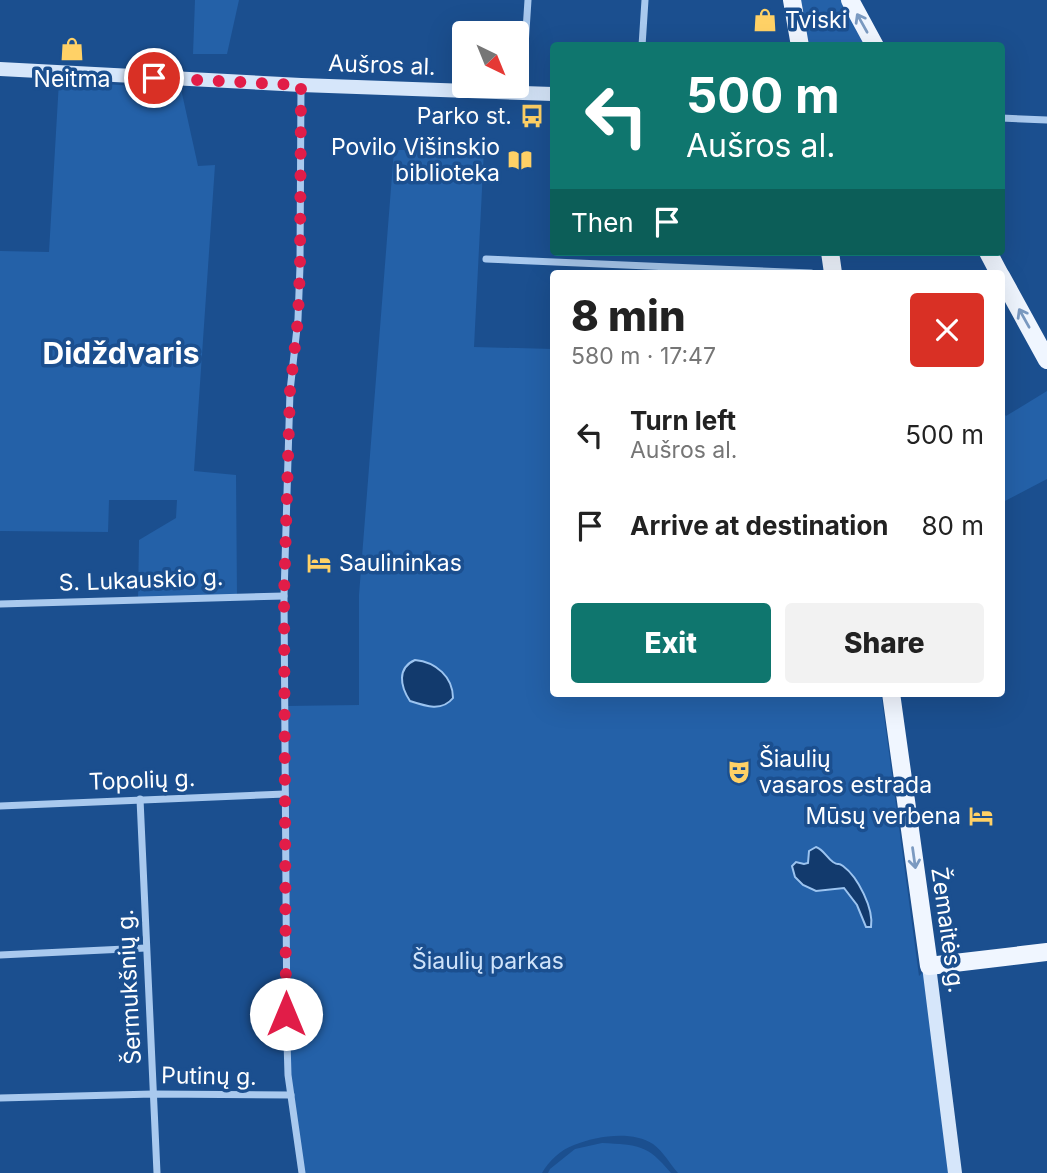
<!DOCTYPE html>
<meta charset="utf-8">
<style>
body{margin:0;font-family:Inter,sans-serif;background:#f2f2f2;color:#222;height:100vh;display:flex;flex-direction:column;font-size:26px;white-space:nowrap}
*{box-sizing:border-box;margin:0}
p{font-size:23px;color:#767676}
.icon{flex:none;width:38px;height:38px;fill:none;stroke:currentColor;stroke-width:2;stroke-linecap:round;stroke-linejoin:round}
.map{position:relative;flex:1;overflow:hidden}
.side{position:absolute;left:550px;top:270px;width:455px;height:427px;display:flex;flex-direction:column;background:#fff;border-radius:7px;box-shadow:0 7px 28px #0002}
.side>*{flex:none}
.banner{position:absolute;left:550px;top:42px;width:455px;height:214px;border-radius:7px;box-shadow:0 7px 28px #0002;background:#0f766e;color:#fff;overflow:hidden}
.needle{width:46px;rotate:137deg}
.buttons{position:absolute;left:452px;top:21px;display:grid;gap:14px}
.buttons a{display:grid;place-items:center;width:77px;height:77px;border-radius:7px;background:#fff;box-shadow:0 7px 28px #0002;font-size:35px}
.pin{position:absolute;display:grid;place-items:center;width:60px;height:60px;color:#fff;margin:-30px;border:4px solid #fff;border-radius:50%;box-shadow:0 2px 7px #0007}
.me{position:absolute;width:77px;margin:-38px;rotate:0deg;stroke-linejoin:round;filter:drop-shadow(0 0 5px #0008)}
.turn{display:flex;align-items:center;gap:24px;height:147px;padding:0 21px;font-size:32px}
.turn .icon{width:91px;height:91px;stroke-width:2.5}
.turn b{display:block;font-size:49px;line-height:60px}
.then{display:flex;align-items:center;height:66px;padding:0 21px;background:#0003;gap:14px;font-size:26px}
.round{display:grid;place-items:center;flex:none;width:74px;height:74px;border-radius:7px;background:#f2f2f2}
.headline{display:flex;align-items:center;justify-content:space-between;height:119px;padding:0 21px}
h1{font-size:42px;font-weight:800;line-height:52px}
.primary-button{display:flex;gap:14px;margin-top:auto;padding:14px 21px}
.primary-button a{flex:1;height:80px;border-radius:7px;background:#0f766e;color:#fff;font-size:28px;font-weight:800;line-height:80px;text-align:center}
.primary-button a+a{background:#f2f2f2;color:#222}
ul{padding:0;list-style:none}
li{display:flex;align-items:center;gap:21px;height:91px;padding:0 21px}
li div{flex:1}
li b{display:block;font-size:26px}
li em{font-style:normal}
.map>svg:first-child{display:block}
</style>
<div class="map">
<svg width="1047" height="1173" viewBox="0 0 1047 1173">
<rect width="100%" height="100%" fill="#1b4f8f"/>
<g fill="#2461a8">
<path d="M195,0H239L227,54H193Z"/>
<path d="M799,0H841L865,45H807Z"/>
<path d="M59,81L181,89L198,166L215,165L194,471L236,475L237,596L138,600L139,540L176,518L177,500H109L108,532L0,531V251L49,252Z"/>
<path d="M394,150H484L474,347L553,349V693H881L919,976L929,966L955,1173H678C670,1164 663,1151 653,1144C632,1130 596,1136 574,1145C560,1150 549,1161 542,1173H302L288,1075L286,706L359,705V595Z"/>
<path d="M1047,391V479L1001,503V410L1006,416Z"/>
<path d="M602,1143C638,1145 647,1144 671,1173H548L550,1169L575,1149Z"/>
</g>
<g fill="#123a6d" stroke="#9cc4f0" stroke-width="2">
<path d="M415,660C436,662 453,677 453,698C442,712 425,706 410,701C400,686 397,668 415,660Z"/>
<path d="M816,847C824,850 826,857 833,862C841,867 836,861 843,866C858,877 874,909 871,927H866L857,905L844,888L816,891L803,885L795,877L792,866L796,862L804,864L808,863L809,851Z"/>
</g>
<g fill="none" stroke-linecap="round" stroke-linejoin="round">
<g stroke="#a9c9ee" stroke-width="7">
<path d="M642,46L645,0"/>
<path d="M301,85L300,266L298,319L290,391L284,596L287,1041L288,1075L302,1173"/>
<path d="M522,92L528,0"/>
<path d="M1001,118L1047,120"/>
<path d="M486,259L811,273"/>
<path d="M0,604L284,596"/>
<path d="M140,799L157,1173"/>
<path d="M0,806L285,794"/>
<path d="M0,955L146,948"/>
<path d="M0,1098L153,1094L291,1095"/>
</g>
<g stroke="#d6e6fa" stroke-width="14">
<path d="M0,69L301,85L553,94"/>
<path d="M929,966L955,1173"/>
</g>
<g stroke="#f0f6ff" stroke-width="18">
<path d="M792,0L800,46"/>
<path d="M850,0L875,46"/>
<path d="M830,252L833,273"/>
<path d="M988,252L999,273"/>
<path d="M1001,276L1047,360"/>
<path d="M891,693L929,966L1047,952"/>
</g>
</g>
<defs><path id="oneway-shaft" d="M-6 0H5M1.5-3L5.5 0L1.5 3" fill="none" stroke-width="1.6" stroke-linecap="round" stroke-linejoin="round" transform="scale(1.75)"/></defs>
<g stroke="#7b9ac1">
<use href="#oneway-shaft" transform="translate(862 23) rotate(-119)"/>
<use href="#oneway-shaft" transform="translate(1024 318) rotate(-119)"/>
<use href="#oneway-shaft" transform="translate(914 858) rotate(82)"/>
</g>
<g fill="none" stroke-linecap="round" stroke-linejoin="round">
<path stroke="#e11d48" stroke-width="12" stroke-dasharray="0 21.6" d="M154,78L301,85L300,266L298,319L290,391L284,596L286,1014"/>
</g>
<defs>
<g id="shop-bare" transform="scale(1.89)"><path d="M-5-2.5h2.3a2.7 3.5 0 0 1 5.4 0H5L5.5 6h-11ZM-1.5-2.5h3a1.5 2.3 0 0 0-3 0Z" fill="#ffd166" stroke="#1b4f8f" stroke-width="2.5" paint-order="stroke"/></g>
<g id="bus-bare" transform="scale(1.89)"><path d="M-5-6H5V4H4V6H2V4H-2V6H-4V4H-5ZM-3.5-4V0h7V-4ZM-3.5 1.2v1.5H-2V1.2ZM2 1.2v1.5H3.5V1.2Z" fill="#ffd166" stroke="#1b4f8f" stroke-width="2.5" paint-order="stroke"/></g>
<g id="library-bare" transform="scale(1.89)"><path d="M-6-4Q-3-5.5-.7-3.5V5Q-3 3-6 4ZM6-4Q3-5.5 .7-3.5V5Q3 3 6 4Z" fill="#ffd166" stroke="#1b4f8f" stroke-width="2.5" paint-order="stroke"/></g>
<g id="hotel-bare" transform="scale(1.89)"><path d="M-6-4.5h1.5V1H6V5H4.5V3h-9V5H-6ZM-4 0a1.8 1.8 0 1 1 3.6 0ZM.5 0V-2.5h3Q6-2.5 6 0Z" fill="#ffd166" stroke="#1b4f8f" stroke-width="2.5" paint-order="stroke"/></g>
<g id="theatre-bare" transform="scale(1.89)"><path d="M-5-5.5Q0-4 5-5.5V0Q5 5 0 6Q-5 5-5 0ZM-3.3-2.5H-1v1.5H-3.3ZM1-2.5H3.3v1.5H1ZM-2.8 1Q0 5.5 2.8 1Z" fill="#ffd166" stroke="#1b4f8f" stroke-width="2.5" paint-order="stroke"/></g>
</defs>
<g fill-rule="evenodd">
<use href="#shop-bare" x="765" y="20"/>
<use href="#shop-bare" x="72" y="49"/>
<use href="#bus-bare" x="532" y="116"/>
<use href="#library-bare" x="520" y="160"/>
<use href="#hotel-bare" x="319" y="563"/>
<use href="#theatre-bare" x="739" y="772"/>
<use href="#hotel-bare" x="981" y="816"/>
</g>
<g text-anchor="middle" dominant-baseline="central" stroke-width="7" stroke-linejoin="round" paint-order="stroke">
<g font-size="23" fill="#fff" stroke="#1b4f8f" text-anchor="start">
<text x="785" y="20">Tviski</text>
<text x="72" y="79" text-anchor="middle">Neitma</text>
<text x="512" y="116" text-anchor="end">Parko st.</text>
<text x="500" y="147" text-anchor="end">Povilo Višinskio<tspan x="500" dy="26">biblioteka</tspan></text>
<text x="339" y="563">Saulininkas</text>
<text x="759" y="759">Šiaulių<tspan x="759" dy="26">vasaros estrada</tspan></text>
<text x="961" y="816" text-anchor="end">Mūsų verbena</text>
</g>
<g font-size="23" fill="#fff" stroke="#1b4f8f">
<text transform="translate(382 65) rotate(2)">Aušros al.</text>
<text transform="translate(141 580) rotate(-2)">S. Lukauskio g.</text>
<text transform="translate(142 780) rotate(-2)">Topolių g.</text>
<text transform="translate(948 930) rotate(82)">Žemaitės g.</text>
<text transform="translate(129 987) rotate(-93)">Šermukšnių g.</text>
<text transform="translate(209 1076) rotate(1)">Putinų g.</text>
</g>
<g font-size="23" fill="#cfe3fa" stroke="#1b4f8f">
<text x="488" y="961">Šiaulių parkas</text>
</g>
<g font-size="30" font-weight="bold" fill="#fff" stroke="#1b4f8f">
<text x="121" y="353">Didždvaris</text>
</g>
</g>
</svg>
<div class="buttons">
<a><svg class="needle" viewBox="-14 -14 28 28"><path d="M0-13l5 13h-10z" fill="#e53935"/><path d="M0 13l5-13h-10z" fill="#767676"/></svg></a>
</div>
<div class="pin" style="left:154px;top:78px;background:#d93025"><svg class="icon" aria-label="arrive" viewBox="0 0 24 24"><path d="M6 21V4h12l-3 4 3 4H6"/></svg></div>
<svg class="me" style="left:286px;top:1014px" viewBox="-20 -20 40 40"><circle r="19" fill="#fff"/><path d="M0-13L10 11 0 6-10 11z" fill="#e11d48"/></svg>
<div class="banner">
<div class="turn"><svg class="icon" aria-label="left" viewBox="0 0 24 24"><path d="M17 20v-9H6M10 6l-5 5 5 5"/></svg><div><b>500 m</b>Aušros al.</div></div>
<div class="then">Then<svg class="icon" aria-label="arrive" viewBox="0 0 24 24"><path d="M6 21V4h12l-3 4 3 4H6"/></svg></div>
</div>
<section class="side">
<div class="headline"><div><h1>8 min</h1><p>580 m · 17:47</p></div><a class="round" style="background:#d93025;color:#fff"><svg class="icon" aria-label="close" viewBox="0 0 24 24"><path d="M6 6l12 12M18 6L6 18"/></svg></a></div>
<ul>
<li><svg class="icon" aria-label="left" viewBox="0 0 24 24"><path d="M17 20v-9H6M10 6l-5 5 5 5"/></svg><div><b>Turn left</b><p>Aušros al.</p></div><em>500 m</em></li>
<li><svg class="icon" aria-label="arrive" viewBox="0 0 24 24"><path d="M6 21V4h12l-3 4 3 4H6"/></svg><div><b>Arrive at destination</b></div><em>80 m</em></li>
</ul>
<div class="primary-button"><a>Exit</a><a>Share</a></div>
</section>
</div>
